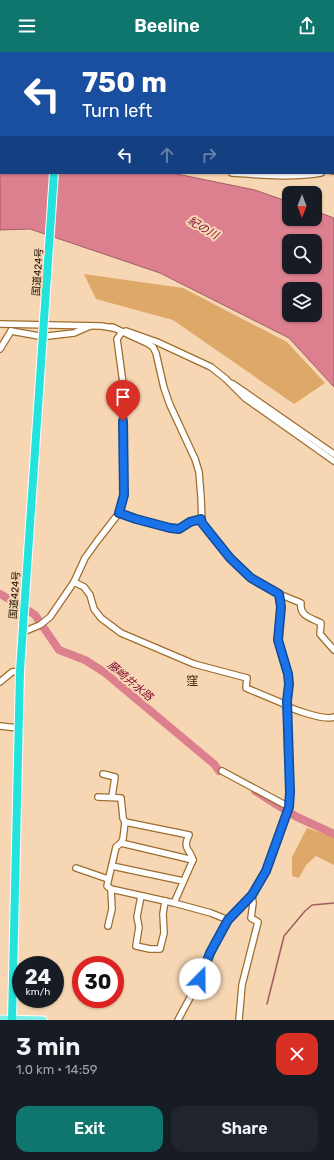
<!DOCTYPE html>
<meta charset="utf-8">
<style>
body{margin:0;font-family:Rubik,"Noto Sans JP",sans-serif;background:#20242c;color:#f1f3f6;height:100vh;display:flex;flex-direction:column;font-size:15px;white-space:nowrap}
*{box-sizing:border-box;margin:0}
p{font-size:13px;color:#9ea1a6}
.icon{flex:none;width:22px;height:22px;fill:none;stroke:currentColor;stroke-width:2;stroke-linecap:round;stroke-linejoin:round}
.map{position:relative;height:968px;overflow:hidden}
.side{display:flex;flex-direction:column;background:#171b24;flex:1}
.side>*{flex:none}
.banner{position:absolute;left:0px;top:0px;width:334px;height:122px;box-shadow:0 1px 3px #0004;background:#1a4fa0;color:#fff;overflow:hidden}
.needle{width:26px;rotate:180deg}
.tools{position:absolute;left:282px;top:134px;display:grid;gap:8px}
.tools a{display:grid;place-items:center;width:40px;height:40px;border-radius:8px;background:#171b24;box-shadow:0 1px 3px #0004;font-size:20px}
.speed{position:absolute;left:12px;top:904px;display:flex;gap:8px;font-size:20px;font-weight:700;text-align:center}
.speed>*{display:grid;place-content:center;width:52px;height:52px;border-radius:50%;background:#171b24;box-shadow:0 1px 3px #0004;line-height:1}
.speed small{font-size:10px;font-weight:400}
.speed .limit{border:6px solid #d22;background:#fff;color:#111}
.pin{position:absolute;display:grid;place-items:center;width:34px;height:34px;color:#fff;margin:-41px -17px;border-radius:50% 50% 50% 0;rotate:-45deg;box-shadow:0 0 4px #0007}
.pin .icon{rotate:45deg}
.me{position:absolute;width:44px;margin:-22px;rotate:22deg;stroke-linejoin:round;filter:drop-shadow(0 0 3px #0008)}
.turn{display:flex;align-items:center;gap:14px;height:84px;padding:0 16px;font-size:18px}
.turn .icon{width:52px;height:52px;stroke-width:2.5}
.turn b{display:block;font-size:28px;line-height:34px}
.lanes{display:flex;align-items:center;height:38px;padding:0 16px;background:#0003;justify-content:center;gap:20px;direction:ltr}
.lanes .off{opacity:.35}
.round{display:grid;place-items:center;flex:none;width:42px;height:42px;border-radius:12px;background:#20242c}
.overview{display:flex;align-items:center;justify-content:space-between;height:68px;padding:0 16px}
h1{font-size:24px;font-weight:600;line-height:30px}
.primary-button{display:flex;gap:8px;margin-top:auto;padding:8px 16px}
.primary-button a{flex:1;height:46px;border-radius:12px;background:#0f766e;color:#fff;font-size:16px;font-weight:600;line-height:46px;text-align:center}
.primary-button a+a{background:#20242c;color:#f1f3f6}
header{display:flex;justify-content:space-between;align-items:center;height:52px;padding:0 16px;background:#0f766e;color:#fff;font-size:18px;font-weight:600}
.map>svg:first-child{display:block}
</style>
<header><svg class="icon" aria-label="menu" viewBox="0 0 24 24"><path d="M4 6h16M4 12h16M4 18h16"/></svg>Beeline<svg class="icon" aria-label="share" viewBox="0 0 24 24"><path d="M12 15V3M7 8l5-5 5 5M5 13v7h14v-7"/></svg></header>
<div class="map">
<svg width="334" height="968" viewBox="0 0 334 968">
<rect width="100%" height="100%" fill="#f7d7b3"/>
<g fill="#dea868">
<path d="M0,0H85L1,1L0,22Z"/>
<path d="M84,222L183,236L287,290L325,331L294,352L173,268L96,247Z"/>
<path d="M307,776L334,785V813L316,804L306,813L299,826L292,824V805Z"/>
</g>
<path fill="#dc7f8e" stroke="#a25d63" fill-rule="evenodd" d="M0,52H1V121H172L255,138L289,150V167H315V159L334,166V335L289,286L160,221L30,177L0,178ZM289,189H315V215H289ZM289,237H315V263H289Z"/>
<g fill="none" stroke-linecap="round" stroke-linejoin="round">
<path stroke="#a25d63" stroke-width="1.5" d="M267,952L284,884L305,859L312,853L334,851"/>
<g stroke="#dc7f8e" stroke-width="8">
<path d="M0,542L19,553"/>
<path d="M29,559L35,563L59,598L85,608L104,620L214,712L219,719"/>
<path d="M255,739L282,756"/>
<path d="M289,760L297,765L334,782"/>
</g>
<g stroke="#9d6d2e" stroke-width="8">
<g id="minor">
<path d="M93,0L94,1"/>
<path d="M333,119H334"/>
<path d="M232,121C261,123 292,126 321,121"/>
<path d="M0,272L101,274L114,276"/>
<path d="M112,275L147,291L153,295L156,301L164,336L170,353L195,407L199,420L201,445L202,471L230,505L251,526L279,542L301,551C299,564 311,566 321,571L320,582L334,598"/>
<path d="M11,279L39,284"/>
<path d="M126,279L157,290L211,315L226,327L245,346L334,409"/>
<path d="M48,284L74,281L90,274"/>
<path d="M0,297L11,279"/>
<path d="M233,332L334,402"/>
<path d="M119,461L136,467L170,476L179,477L190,469L201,467"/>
<path d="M74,530L84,535L90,543L94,557L101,566L121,581L194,612L247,626L246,636L282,651C290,657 325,669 334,665"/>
<path d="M23,580L40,573L50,565L74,530L85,506L98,488L119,461L124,443L123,331L117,287L122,280"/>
<path d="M0,630L12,620L20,619"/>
<path d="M0,674L18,676"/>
<path d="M222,719L289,755"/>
<path d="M103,722L115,725L112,745"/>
<path d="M98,745L121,746L123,766L125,770L123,787L121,791"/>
<path d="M125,770L189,783C182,798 190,796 193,808"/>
<path d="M121,791L193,808L174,851L111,837L107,834L116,795Z"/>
<path d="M112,814L183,829"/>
<path d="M76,816L108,827"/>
<path d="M141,844L137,865L139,875L136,894L150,897H160L164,881L163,862L165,849"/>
<path d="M174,851L211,861L228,868"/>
<path d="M108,874L112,857L111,837"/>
<path d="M178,968L200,927L218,885L228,868L252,843L266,819L289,755L290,740L287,649L289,632L288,622L278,588L281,555L279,542"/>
<path d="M239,968L242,933L258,870L251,866L253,851L252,843"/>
</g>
</g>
<g stroke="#fff" stroke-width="9">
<g id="major">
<path d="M0,28H1"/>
<path d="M0,967L43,968"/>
</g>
</g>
<g stroke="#fff" stroke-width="10">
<g id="highway">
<path d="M333,13H334"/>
<path d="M12,968L20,619L54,121"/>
</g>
</g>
<use href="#minor" stroke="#fff" stroke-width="5.5"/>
<use href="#major" stroke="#7ceeea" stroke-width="7"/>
<use href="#highway" stroke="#24e3dc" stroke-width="8"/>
</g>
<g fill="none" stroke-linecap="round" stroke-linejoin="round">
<g stroke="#114b97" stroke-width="10">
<path id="route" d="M123,369L124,443L119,461L136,467L170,476L179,477L190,470L201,467L202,471L230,506L251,526L279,542L281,555L278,588L288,622L289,632L287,649L290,740L289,755L266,819L252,843L228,868L223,877L210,901L200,927"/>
</g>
<use href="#route" stroke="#1a73e8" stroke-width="7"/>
</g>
<g text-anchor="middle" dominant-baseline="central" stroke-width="4" stroke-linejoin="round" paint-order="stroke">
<g font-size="10" fill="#1c0e00" stroke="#f7d7b3">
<text transform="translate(38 220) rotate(-86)">国道424号</text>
<text transform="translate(15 543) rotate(-86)">国道424号</text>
</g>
<g font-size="11" font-style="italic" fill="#801033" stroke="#f7d7b3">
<text transform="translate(203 176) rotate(31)">紀の川</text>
<text transform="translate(130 629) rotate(40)">藤崎井水路</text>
</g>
<g font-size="12" fill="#432a07" stroke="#f7d7b3">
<text x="192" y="629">窪</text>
</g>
</g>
</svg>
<div class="tools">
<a><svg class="needle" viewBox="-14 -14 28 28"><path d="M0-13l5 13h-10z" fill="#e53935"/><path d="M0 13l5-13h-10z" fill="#9ea1a6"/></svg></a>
<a><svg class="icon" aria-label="search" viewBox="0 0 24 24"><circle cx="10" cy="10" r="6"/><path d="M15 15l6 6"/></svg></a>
<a><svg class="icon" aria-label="layers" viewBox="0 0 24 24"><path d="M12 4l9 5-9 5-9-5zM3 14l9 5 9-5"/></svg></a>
</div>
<div class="speed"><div>24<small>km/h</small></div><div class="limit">30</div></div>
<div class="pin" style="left:123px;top:369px;background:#d93025"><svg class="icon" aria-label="arrive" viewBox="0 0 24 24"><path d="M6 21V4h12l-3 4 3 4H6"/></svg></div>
<svg class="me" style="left:200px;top:927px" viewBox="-20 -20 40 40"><circle r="19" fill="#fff"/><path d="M0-13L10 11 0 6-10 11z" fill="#1a73e8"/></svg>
<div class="banner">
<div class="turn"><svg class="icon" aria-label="left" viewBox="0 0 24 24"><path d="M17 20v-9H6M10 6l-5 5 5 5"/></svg><div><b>750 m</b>Turn left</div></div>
<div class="lanes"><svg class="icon" aria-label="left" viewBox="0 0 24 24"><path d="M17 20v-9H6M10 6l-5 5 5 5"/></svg><svg class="icon off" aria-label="ahead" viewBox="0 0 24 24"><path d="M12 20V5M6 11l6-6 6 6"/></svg><svg class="icon off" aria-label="right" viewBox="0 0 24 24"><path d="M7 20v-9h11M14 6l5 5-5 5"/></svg></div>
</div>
</div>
<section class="side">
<div class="overview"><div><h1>3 min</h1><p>1.0 km · 14:59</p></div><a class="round" style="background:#d93025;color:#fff"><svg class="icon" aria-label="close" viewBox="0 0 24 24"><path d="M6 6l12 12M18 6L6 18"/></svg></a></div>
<div class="primary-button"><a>Exit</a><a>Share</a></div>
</section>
